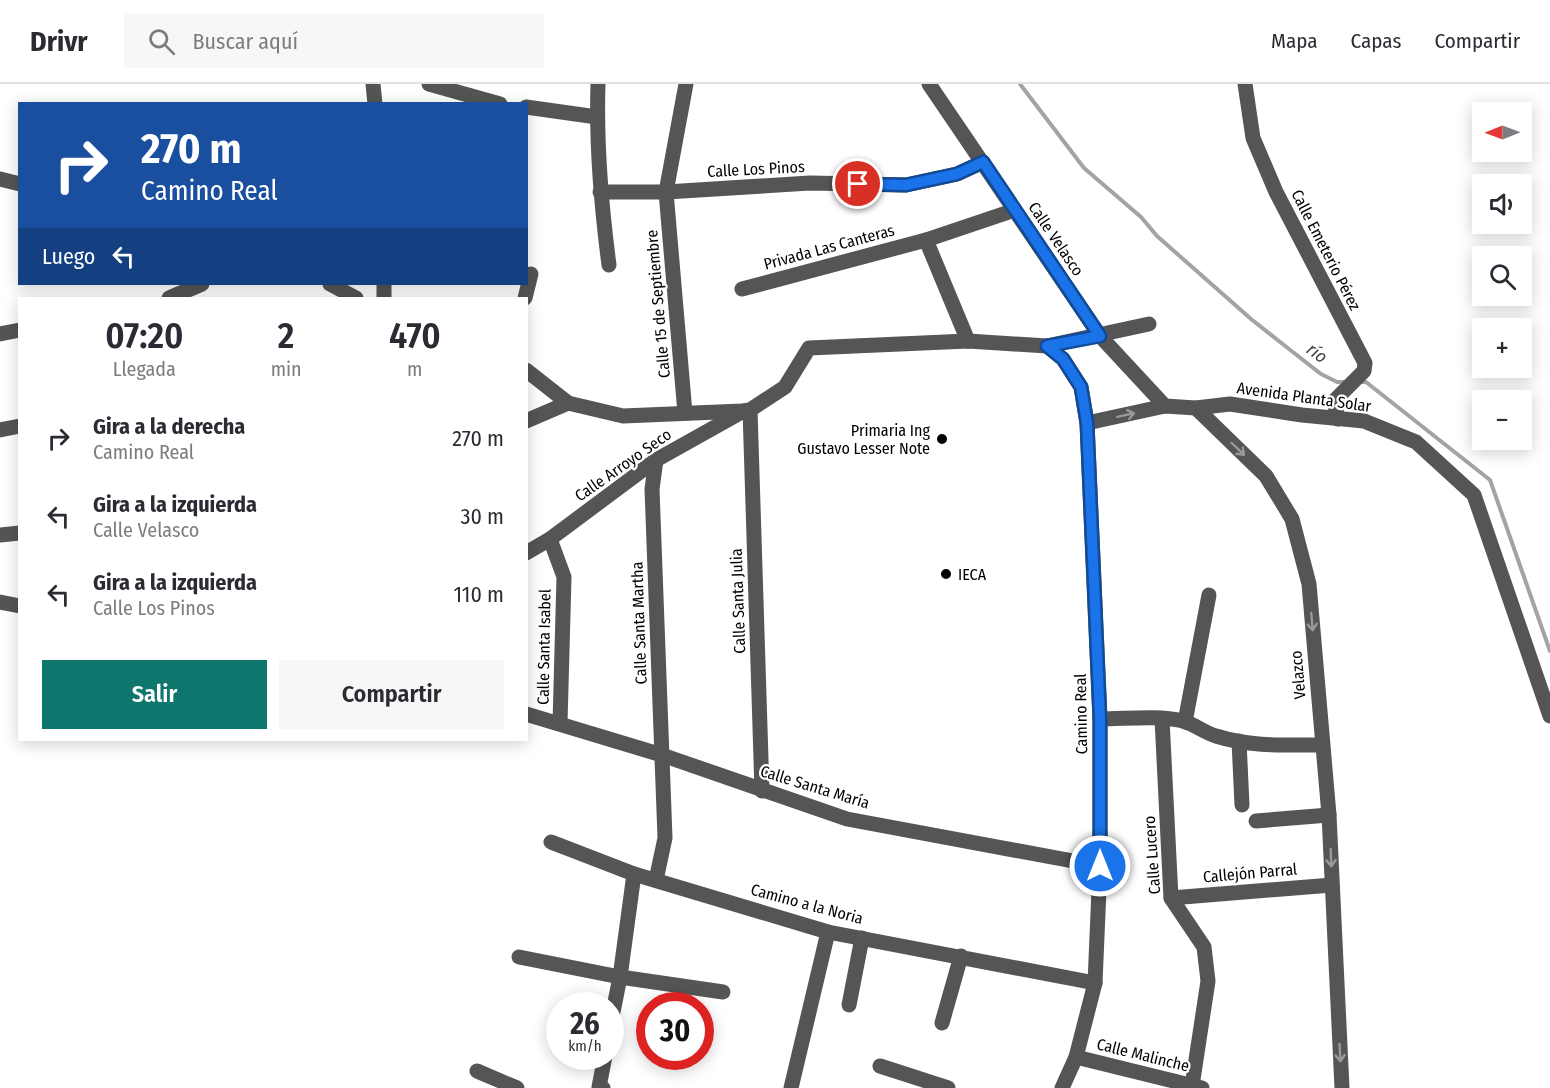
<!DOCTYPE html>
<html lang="es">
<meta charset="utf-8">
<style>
body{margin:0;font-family:"Fira Sans Condensed",sans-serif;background:#f7f7f7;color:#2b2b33;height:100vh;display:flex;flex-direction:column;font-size:22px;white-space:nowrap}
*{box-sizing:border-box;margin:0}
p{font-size:20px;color:#7c7c81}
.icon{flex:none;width:33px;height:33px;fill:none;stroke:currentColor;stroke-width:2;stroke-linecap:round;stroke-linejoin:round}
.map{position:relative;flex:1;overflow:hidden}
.drawer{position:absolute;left:18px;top:213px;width:510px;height:444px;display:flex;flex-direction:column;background:#fff;border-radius:0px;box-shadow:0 3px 15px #0003}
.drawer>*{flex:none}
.top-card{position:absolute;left:18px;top:18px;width:510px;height:183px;border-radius:0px;box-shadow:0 3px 15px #0003;background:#1a4fa0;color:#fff;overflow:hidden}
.needle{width:39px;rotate:269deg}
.fabs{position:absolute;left:1472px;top:18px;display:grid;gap:12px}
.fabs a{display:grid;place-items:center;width:60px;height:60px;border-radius:0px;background:#fff;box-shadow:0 3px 15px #0003;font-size:30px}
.speed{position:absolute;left:546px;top:908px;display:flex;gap:12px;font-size:30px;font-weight:700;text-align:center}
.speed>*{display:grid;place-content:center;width:78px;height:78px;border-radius:50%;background:#fff;box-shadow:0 3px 15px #0003;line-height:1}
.speed small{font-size:15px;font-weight:400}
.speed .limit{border:9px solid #d22;background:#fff;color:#111}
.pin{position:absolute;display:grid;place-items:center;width:51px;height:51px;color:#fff;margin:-26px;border:3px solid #fff;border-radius:50%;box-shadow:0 2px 6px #0007}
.me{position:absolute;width:66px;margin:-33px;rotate:0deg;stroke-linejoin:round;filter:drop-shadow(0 0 4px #0008)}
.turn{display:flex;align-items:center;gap:21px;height:126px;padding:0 24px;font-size:27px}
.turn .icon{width:78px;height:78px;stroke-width:2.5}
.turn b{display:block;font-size:42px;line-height:51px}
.then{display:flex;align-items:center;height:57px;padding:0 24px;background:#0003;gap:12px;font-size:22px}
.eta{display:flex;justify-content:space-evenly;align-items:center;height:102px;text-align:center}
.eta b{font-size:36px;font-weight:600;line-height:42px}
.primary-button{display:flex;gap:12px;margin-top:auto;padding:12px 24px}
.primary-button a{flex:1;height:69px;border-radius:0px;background:#0f766e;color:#fff;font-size:24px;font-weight:600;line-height:69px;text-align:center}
.primary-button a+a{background:#f7f7f7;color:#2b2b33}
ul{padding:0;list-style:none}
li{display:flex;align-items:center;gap:18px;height:78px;padding:0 24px}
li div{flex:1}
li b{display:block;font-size:22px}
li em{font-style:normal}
header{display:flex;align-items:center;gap:36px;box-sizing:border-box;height:84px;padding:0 30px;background:#fff;border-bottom:2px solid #e1e1e2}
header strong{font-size:28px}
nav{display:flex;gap:33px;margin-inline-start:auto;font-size:21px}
.search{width:420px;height:54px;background:#f7f7f7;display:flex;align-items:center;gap:15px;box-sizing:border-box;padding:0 21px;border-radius:0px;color:#7c7c81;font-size:22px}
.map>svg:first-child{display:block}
</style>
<header>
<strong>Drivr</strong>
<div class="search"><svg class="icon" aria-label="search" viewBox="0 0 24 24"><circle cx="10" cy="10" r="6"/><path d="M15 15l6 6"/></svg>Buscar aquí</div>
<nav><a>Mapa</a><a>Capas</a><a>Compartir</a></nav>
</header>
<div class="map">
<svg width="1550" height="1004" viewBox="0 0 1550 1004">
<rect width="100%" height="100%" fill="#fff"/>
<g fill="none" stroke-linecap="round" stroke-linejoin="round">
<g stroke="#a3a3a3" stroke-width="4">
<path d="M1020,0L1084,84L1141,133L1157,152L1251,235L1289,265L1321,290L1337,298H1346"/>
<path d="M1359,298H1366L1490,396L1550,567"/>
</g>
<g stroke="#555" stroke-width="15">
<path d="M373,0L375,20"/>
<path d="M429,0L500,20"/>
<path d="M598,0C596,62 601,120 609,181"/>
<path d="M929,0L1100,252L1165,322"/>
<path d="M1245,0L1253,54L1276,108L1365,279L1364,287L1334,317L1338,335"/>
<path d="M526,23L597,33"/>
<path d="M0,95L20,100"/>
<path d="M600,108H666L810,99L906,101L957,90L983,78"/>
<path d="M926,156L968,257"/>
<path d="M330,200L356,214"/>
<path d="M742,205L926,156L1015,126"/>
<path d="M169,214L202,200"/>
<path d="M384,214V200"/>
<path d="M525,214L531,190"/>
<path d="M0,250L20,246"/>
<path d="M1047,262L1063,275L1081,303L1087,339L1100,635V782L1095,899L1076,973L1062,1004"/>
<path d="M526,286L568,319L623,332L742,327L750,326L785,303L809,264L968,257L1047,262L1149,240"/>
<path d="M1196,324L1266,392L1292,435L1309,500L1329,731L1342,1004"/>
<path d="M750,326L762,707"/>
<path d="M685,329L666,108L686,0"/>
<path d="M526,337L568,319"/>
<path d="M1087,339L1165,322L1196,324L1230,320L1302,331L1364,337L1416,358L1474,411L1550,632"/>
<path d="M0,346L20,342"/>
<path d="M656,376L652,405L665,754L656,796"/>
<path d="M0,451L20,449"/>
<path d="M550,455L564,493L560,639"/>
<path d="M526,469L550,455L656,376L740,329"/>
<path d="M0,518L20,522"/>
<path d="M526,630L662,671L847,735L1100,782"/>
<path d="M1100,635C1127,635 1156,631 1183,637C1194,640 1205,649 1216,652C1251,663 1286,661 1322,661"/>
<path d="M1162,635L1171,814L1204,863L1208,897L1192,1002"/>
<path d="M1185,638L1209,511"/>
<path d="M1239,657L1242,721"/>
<path d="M1256,737L1329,731"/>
<path d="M551,758L634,790L828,848L1095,899"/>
<path d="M1171,814L1332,801"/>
<path d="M519,873L620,893L723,908"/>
<path d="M849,921L862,854"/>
<path d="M942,939L961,872"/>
<path d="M610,943L620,893L634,790"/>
<path d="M1076,973L1202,1004"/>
<path d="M880,982L948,1004"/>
<path d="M477,987L517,1004"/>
<path d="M603,1004L599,1003L605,972"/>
<path d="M791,1004L828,848"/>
</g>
</g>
<defs><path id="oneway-shaft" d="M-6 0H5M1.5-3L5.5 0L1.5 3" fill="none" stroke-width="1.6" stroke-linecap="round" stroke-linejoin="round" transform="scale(1.5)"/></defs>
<g stroke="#999">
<use href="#oneway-shaft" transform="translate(1126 331) rotate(-12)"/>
<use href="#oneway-shaft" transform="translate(1238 365) rotate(44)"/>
<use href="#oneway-shaft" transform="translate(1312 538) rotate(85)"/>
<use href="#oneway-shaft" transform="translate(1331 774) rotate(88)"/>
<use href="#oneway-shaft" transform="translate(1340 969) rotate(87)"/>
</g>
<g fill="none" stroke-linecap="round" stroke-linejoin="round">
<g stroke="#114b97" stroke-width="15">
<path id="route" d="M858,100L906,101L957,90L983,78L1100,252L1047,262L1063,275L1081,303L1087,339L1100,635V782"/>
</g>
<use href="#route" stroke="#1a73e8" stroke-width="10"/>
</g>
<g fill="#000" stroke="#fff" stroke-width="2">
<circle cx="942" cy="355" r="6"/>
<circle cx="946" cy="490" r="6"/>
</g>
<g text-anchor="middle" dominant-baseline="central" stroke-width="4.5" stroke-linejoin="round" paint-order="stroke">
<g font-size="16" fill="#000" stroke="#fff">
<text transform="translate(756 85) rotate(-3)">Calle Los Pinos</text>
<text transform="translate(1056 155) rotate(56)">Calle Velasco</text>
<text transform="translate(829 163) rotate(-15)">Privada Las Canteras</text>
<text transform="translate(1326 166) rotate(63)">Calle Emeterio Pérez</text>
<text transform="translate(658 220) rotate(-95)">Calle 15 de Septiembre</text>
<text transform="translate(1304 313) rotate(8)">Avenida Planta Solar</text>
<text transform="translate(623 381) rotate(-35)">Calle Arroyo Seco</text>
<text transform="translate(738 517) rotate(-92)">Calle Santa Julia</text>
<text transform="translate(639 539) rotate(-92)">Calle Santa Martha</text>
<text transform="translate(544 563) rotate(-89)">Calle Santa Isabel</text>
<text transform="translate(1298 591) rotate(-95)">Velazco</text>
<text transform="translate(1081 630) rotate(-91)">Camino Real</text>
<text transform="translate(815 703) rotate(17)">Calle Santa María</text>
<text transform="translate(1152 771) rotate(-94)">Calle Lucero</text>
<text transform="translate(1250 789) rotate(-5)">Callejón Parral</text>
<text transform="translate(807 820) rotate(15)">Camino a la Noria</text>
<text transform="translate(1143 971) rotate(14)">Calle Malinche</text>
</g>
<g font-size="16" fill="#000" stroke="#fff" text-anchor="end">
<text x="930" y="346">Primaria Ing<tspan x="930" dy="18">Gustavo Lesser Note</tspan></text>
<text x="958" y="490" text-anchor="start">IECA</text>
</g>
<g font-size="18" font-style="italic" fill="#444" stroke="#fff">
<text transform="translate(1317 269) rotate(37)">río</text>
</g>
</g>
</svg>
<div class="fabs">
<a><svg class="needle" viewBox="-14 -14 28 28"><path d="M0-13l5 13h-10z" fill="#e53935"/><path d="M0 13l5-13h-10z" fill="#7c7c81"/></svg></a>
<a><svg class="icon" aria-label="sound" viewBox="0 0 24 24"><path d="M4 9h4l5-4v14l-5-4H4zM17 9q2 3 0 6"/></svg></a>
<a><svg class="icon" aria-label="search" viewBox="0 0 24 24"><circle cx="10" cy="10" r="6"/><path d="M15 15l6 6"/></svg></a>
<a>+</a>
<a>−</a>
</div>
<div class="speed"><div>26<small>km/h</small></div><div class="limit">30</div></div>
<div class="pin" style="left:858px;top:100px;background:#d93025"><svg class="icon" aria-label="arrive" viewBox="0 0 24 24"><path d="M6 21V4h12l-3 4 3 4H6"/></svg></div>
<svg class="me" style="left:1100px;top:782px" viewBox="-20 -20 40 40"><circle r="17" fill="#1a73e8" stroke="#fff" stroke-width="3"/><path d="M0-11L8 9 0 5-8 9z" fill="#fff"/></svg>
<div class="top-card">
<div class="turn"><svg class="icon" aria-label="right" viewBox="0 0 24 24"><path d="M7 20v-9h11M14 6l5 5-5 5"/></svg><div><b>270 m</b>Camino Real</div></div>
<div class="then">Luego<svg class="icon" aria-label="left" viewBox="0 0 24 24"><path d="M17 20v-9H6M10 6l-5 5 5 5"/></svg></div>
</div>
<section class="drawer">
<div class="eta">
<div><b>07:20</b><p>Llegada</p></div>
<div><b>2</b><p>min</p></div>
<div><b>470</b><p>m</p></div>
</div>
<ul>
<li><svg class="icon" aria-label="right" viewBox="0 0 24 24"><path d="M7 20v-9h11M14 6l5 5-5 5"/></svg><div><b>Gira a la derecha</b><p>Camino Real</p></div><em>270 m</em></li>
<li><svg class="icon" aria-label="left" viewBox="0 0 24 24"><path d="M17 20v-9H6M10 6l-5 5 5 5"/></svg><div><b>Gira a la izquierda</b><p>Calle Velasco</p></div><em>30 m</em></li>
<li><svg class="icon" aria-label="left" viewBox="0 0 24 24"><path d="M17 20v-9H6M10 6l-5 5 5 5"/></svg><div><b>Gira a la izquierda</b><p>Calle Los Pinos</p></div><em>110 m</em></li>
</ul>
<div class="primary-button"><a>Salir</a><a>Compartir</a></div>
</section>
</div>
